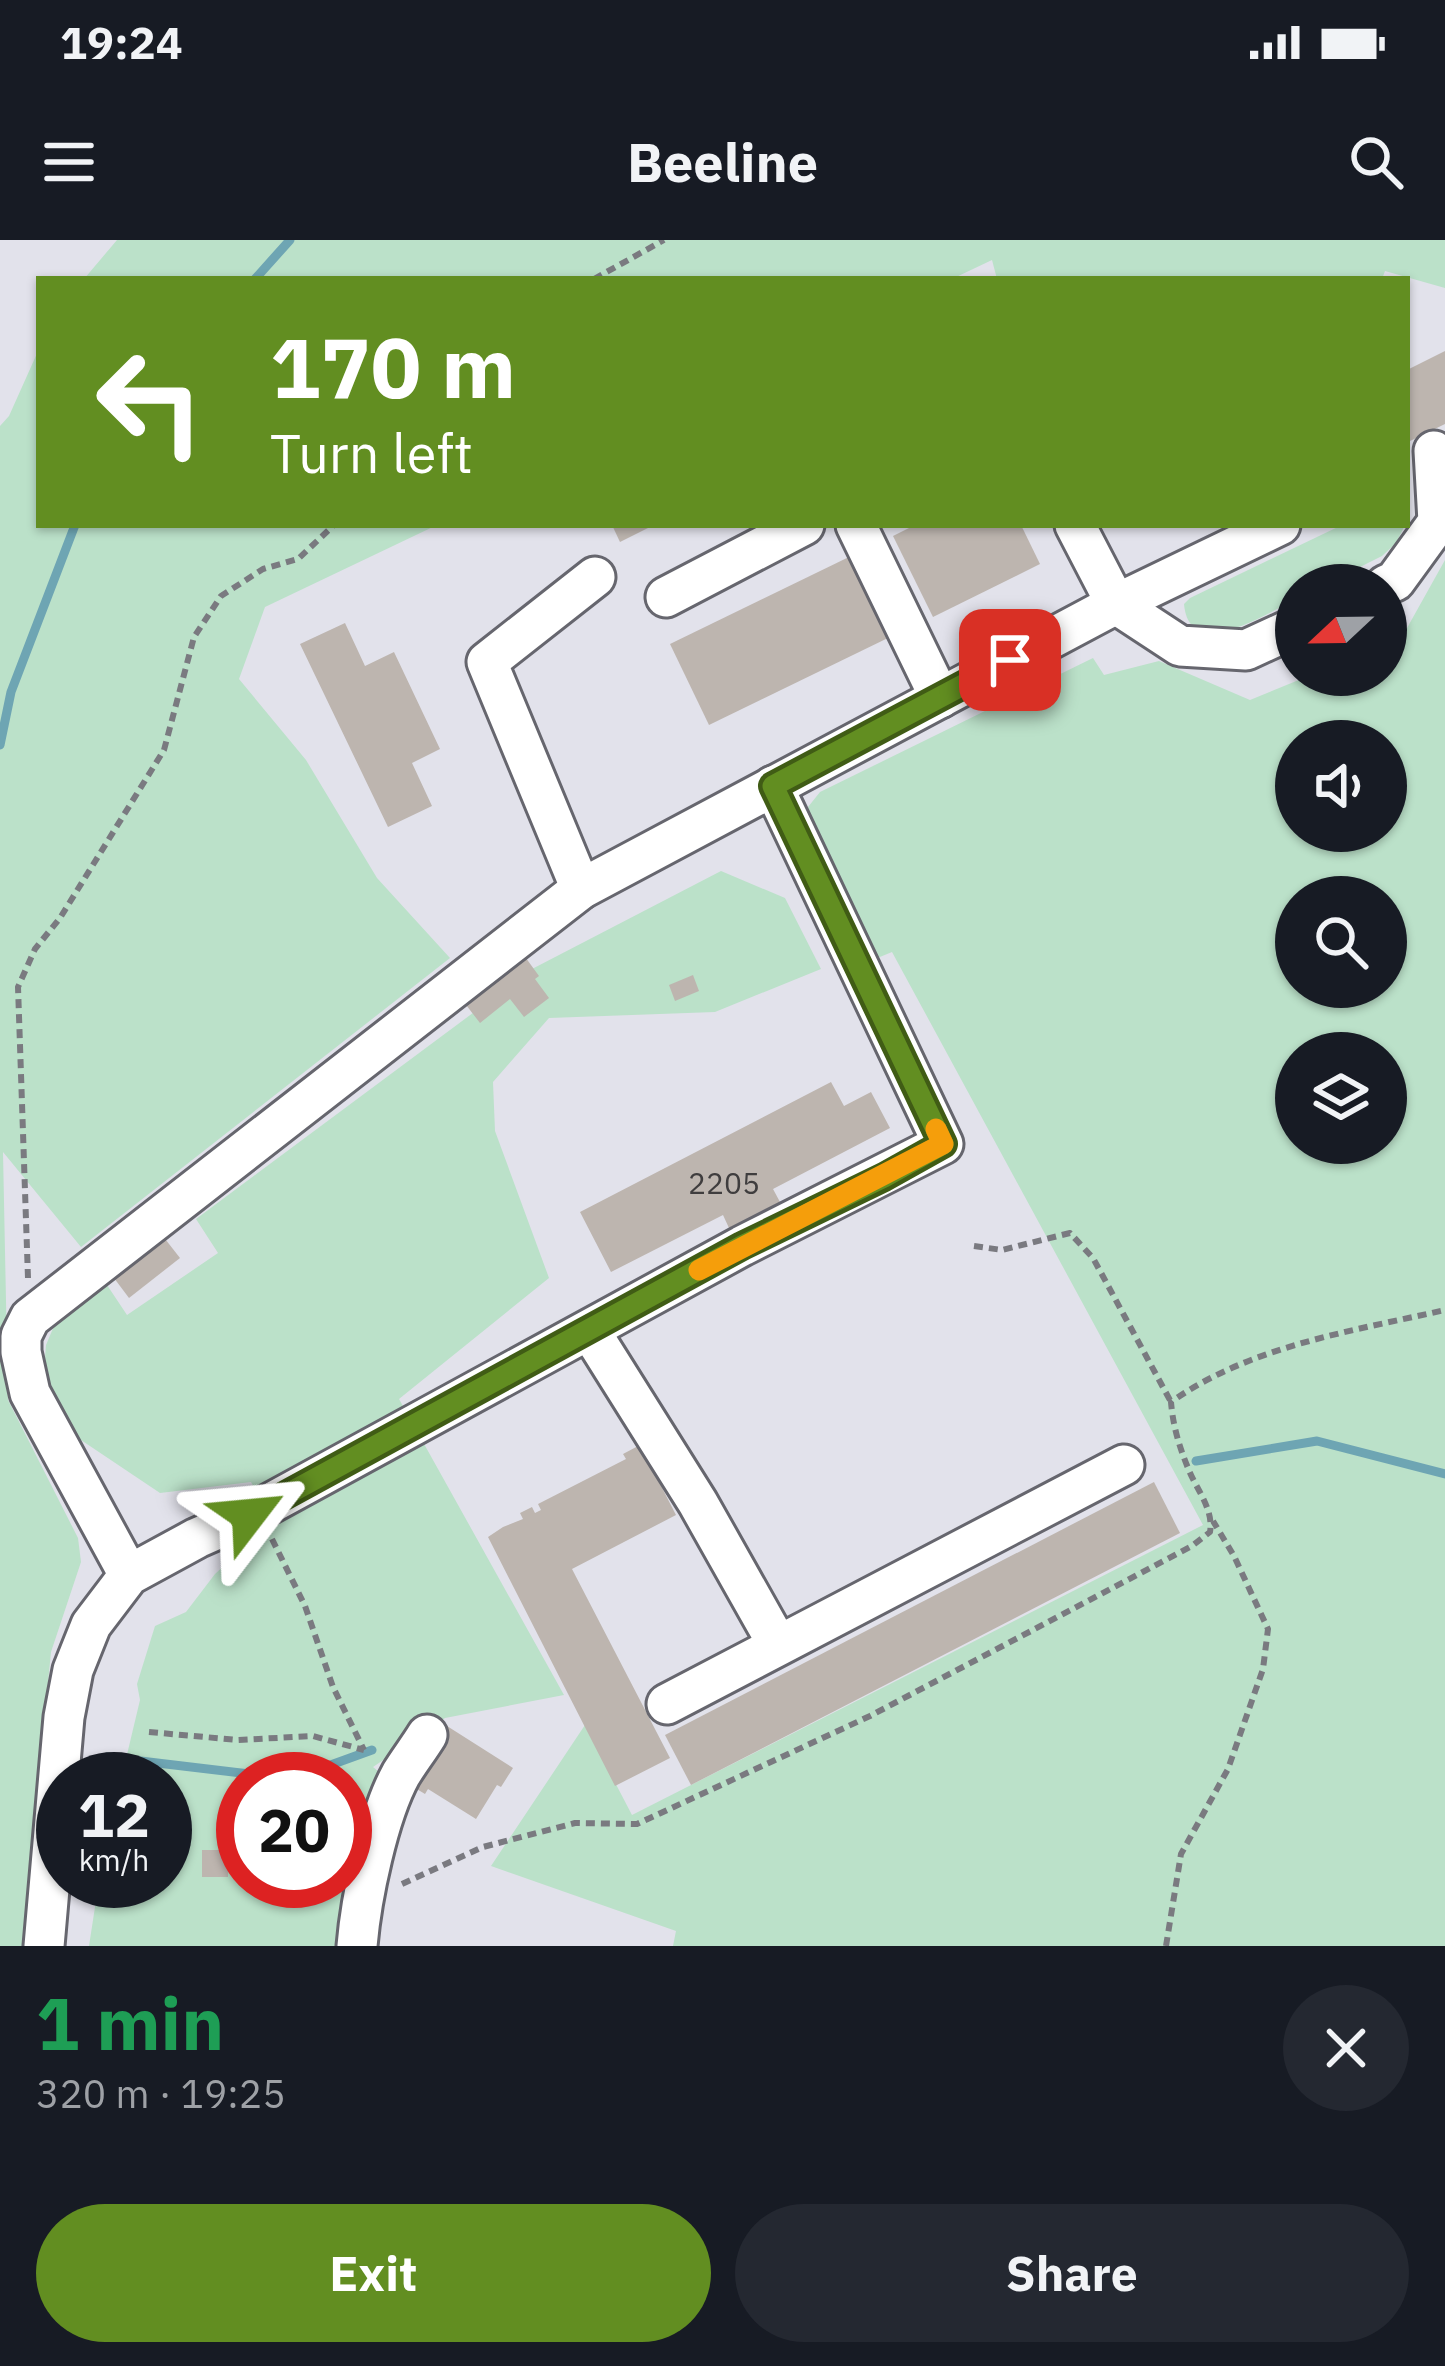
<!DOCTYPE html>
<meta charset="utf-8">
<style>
body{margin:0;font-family:"IBM Plex Sans",sans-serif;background:#242831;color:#f1f3f6;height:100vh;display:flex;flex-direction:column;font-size:45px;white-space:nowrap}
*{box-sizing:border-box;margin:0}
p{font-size:39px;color:#9ea1a6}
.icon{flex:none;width:66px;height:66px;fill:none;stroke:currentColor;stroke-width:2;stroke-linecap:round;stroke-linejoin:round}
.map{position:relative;height:1706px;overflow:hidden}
.panel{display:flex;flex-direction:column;background:#171b24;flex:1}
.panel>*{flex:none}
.banner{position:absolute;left:36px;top:36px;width:1374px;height:252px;border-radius:0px;box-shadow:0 3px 9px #0004;background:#628e21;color:#fff;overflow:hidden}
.needle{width:78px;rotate:248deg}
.buttons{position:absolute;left:1275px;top:324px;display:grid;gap:24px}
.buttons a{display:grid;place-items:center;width:132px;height:132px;border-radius:50%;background:#171b24;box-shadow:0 3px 9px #0004;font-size:60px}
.speed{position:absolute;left:36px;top:1512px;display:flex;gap:24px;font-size:60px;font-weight:700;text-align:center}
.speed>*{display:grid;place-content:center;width:156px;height:156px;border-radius:50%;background:#171b24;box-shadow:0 3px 9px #0004;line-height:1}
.speed small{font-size:30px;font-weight:400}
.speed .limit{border:18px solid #d22;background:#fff;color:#111}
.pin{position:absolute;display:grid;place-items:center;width:102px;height:102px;color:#fff;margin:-51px;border-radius:24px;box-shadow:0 6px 18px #0006}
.me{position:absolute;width:132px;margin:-66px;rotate:61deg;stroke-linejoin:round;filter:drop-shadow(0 0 9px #0008)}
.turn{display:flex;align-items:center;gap:42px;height:252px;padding:0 36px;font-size:54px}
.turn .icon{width:156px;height:156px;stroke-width:2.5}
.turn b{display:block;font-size:84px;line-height:102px}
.round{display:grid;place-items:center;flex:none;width:126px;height:126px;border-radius:63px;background:#242831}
.head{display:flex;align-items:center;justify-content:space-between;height:204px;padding:0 36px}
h1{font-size:72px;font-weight:700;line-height:90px;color:#1e9e55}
.cta{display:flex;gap:24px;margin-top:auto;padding:24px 36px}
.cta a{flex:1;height:138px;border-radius:72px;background:#628e21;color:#fff;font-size:48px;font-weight:700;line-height:138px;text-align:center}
.cta a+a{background:#242831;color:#f1f3f6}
.status{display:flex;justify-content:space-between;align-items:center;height:84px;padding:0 60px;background:#171b24;direction:ltr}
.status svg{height:33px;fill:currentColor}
header{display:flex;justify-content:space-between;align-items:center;height:156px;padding:0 36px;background:#171b24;font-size:54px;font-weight:700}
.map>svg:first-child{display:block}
</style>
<div class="status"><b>19:24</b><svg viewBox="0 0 49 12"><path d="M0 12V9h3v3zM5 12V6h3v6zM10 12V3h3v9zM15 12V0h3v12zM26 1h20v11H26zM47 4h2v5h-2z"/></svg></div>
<header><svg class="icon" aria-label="menu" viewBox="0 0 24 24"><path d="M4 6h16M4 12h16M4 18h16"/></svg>Beeline<svg class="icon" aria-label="search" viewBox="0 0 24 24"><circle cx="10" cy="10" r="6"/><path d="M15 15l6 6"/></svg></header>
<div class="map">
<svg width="1445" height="1706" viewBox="0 0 1445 1706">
<rect width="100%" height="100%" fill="#e2e2eb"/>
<g fill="#bbe1c9" fill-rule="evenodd">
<path d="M117,0H1445V48L1385,31L1382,39H997L992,20L952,39H84Z"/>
<path d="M39,109V285H437L265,367L239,439L306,520L377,638L450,718L81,1007L3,912L8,1160L78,1298L81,1322L51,1412L22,1706H0V186L9,176Z"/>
<path d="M1342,285H1405L1396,303L1382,316L1324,345H1296V359C1268,373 1189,424 1184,364L1190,358Z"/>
<path d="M1445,320V1706H673L676,1691L491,1626L585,1485L632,1575L1203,1285L892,712L875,719L809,590L808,567L820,552L1093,418L1104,435L1159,421L1250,460L1311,435H1386V404L1402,397ZM1296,501H1386V591H1296ZM1296,657H1386V747H1296ZM1296,813H1386V903H1296Z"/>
<path d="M721,631L785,658L821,729L715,772L549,778L493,842L495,891L549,1038L399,1159L564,1455L445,1478L373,1527L402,1551L362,1579L339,1669V1706H89L99,1641H165V1539H113L114,1530L125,1523L140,1460L137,1444L155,1386L186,1372L215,1334L239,1312L236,1301L271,1278L251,1242L160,1253L72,1194L44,1130L46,1105L59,1074L101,1036L127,1075L218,1013L196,979L532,729ZM243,1539H345V1641H243Z"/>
</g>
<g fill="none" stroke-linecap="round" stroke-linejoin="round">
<g stroke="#6ea5b3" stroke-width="9">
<path d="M255,39L290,0"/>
<path d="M0,505L11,452L75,285"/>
<path d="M1196,1221L1317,1201L1445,1234"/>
<path d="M107,1517L292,1539L372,1510"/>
</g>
</g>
<g fill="#bdb5af">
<path d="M1445,111V184L1408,202L1407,130Z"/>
<path d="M612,285H654L620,302Z"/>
<path d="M915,285H1021L1040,324L933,377L893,296Z"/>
<path d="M851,316L890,397L709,485L670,404Z"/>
<path d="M345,383L365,426L394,412L440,509L412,523L432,566L388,587L300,404Z"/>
<path d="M523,714L539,736L535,739L549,758L524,777L510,759L480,783L463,761Z"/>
<path d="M693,735L699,751L675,761L669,745Z"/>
<path d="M831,842L844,866L871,852L890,888L773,949L780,962L729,988L723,975L611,1032L580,972Z"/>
<path d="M162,995L180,1018L129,1058L111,1034Z"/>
<path d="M640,1205L676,1275L572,1329L670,1518L615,1546L488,1297L503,1287L523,1279L520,1273L532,1267L535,1273L541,1270L538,1264L626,1219L623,1214Z"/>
<path d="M1154,1242L1180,1293L691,1545L665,1495Z"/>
<path d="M447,1486L513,1528L501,1547L497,1545L476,1579L428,1549L425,1554L410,1545Z"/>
<rect x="202" y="1610" width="26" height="27"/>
</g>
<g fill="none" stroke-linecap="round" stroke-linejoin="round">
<g stroke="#66666e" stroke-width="45">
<g id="minor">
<path d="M856,285L940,458"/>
<path d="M1075,285L1116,364L1180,406L1246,410L1296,387"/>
<path d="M1386,345L1395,341L1438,282L1434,211"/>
<path d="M666,357L804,285"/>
<path d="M581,649L487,422L595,337"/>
<path d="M590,1091L698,1263L778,1405"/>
<path d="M129,1335L30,1153L21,1112V1096L30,1078L581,649L1116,364L1280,285"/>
<path d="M667,1464L1124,1225"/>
<path d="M44,1706L64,1477L73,1430L91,1385L129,1335L197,1298L249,1275L742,1006L943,904L773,546"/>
<path d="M357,1706C361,1658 378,1576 401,1534C409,1521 419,1508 427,1495"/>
</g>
</g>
<g stroke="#7a7a80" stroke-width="6" stroke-dasharray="9 6" stroke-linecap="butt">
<path d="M594,39L664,0"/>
<path d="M974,1006L1002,1010L1070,993L1093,1018L1171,1162"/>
<path d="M28,1038L18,747L35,709L60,678L164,510L194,397L221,356L263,329L298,319L334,285"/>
<path d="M272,1299L305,1366L333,1447L364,1510"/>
<path d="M149,1492L238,1500L313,1496L364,1510"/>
<path d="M402,1644L483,1607L575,1583L637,1584L870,1476L1192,1306L1210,1292C1214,1269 1196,1249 1188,1228C1179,1206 1173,1186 1171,1162C1250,1106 1352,1091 1445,1070"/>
<path d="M1166,1706L1181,1614L1228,1529L1263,1429L1268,1389L1234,1316L1213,1281"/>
</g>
<use href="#minor" stroke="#fff" stroke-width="39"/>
</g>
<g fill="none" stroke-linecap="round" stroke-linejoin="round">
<g stroke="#405c15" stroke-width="30">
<path id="route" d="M249,1275L742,1006L884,937L943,904L773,546L1010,420"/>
</g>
<use href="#route" stroke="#628e21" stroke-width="21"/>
<path stroke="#f59e0b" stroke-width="21" d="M699,1030L943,904L936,889"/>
</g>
<g text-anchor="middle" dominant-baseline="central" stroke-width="9" stroke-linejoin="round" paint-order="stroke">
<g font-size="30" fill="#3f3d3e">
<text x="724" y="942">2205</text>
</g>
</g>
</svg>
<div class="buttons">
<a><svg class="needle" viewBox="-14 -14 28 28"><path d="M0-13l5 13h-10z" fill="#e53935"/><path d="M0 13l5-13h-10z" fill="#9ea1a6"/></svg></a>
<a><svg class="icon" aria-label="sound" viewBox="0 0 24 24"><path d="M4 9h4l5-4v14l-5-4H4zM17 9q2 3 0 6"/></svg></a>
<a><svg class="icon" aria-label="search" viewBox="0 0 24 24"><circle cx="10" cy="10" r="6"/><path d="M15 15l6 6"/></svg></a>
<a><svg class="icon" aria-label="layers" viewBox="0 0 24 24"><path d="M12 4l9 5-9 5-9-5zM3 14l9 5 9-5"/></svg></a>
</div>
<div class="speed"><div>12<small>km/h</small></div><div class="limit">20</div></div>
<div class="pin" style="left:1010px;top:420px;background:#d93025"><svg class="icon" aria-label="arrive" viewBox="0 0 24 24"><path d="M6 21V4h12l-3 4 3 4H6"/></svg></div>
<svg class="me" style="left:249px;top:1275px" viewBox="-20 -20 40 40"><path d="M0-17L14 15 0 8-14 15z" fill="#628e21" stroke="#fff" stroke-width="4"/></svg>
<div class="banner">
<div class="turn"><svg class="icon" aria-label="left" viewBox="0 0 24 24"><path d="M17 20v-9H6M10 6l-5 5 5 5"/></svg><div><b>170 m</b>Turn left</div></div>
</div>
</div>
<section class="panel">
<div class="head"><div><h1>1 min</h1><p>320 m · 19:25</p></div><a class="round"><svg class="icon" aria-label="close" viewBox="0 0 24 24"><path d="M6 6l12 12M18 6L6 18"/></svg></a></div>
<div class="cta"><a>Exit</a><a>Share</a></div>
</section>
